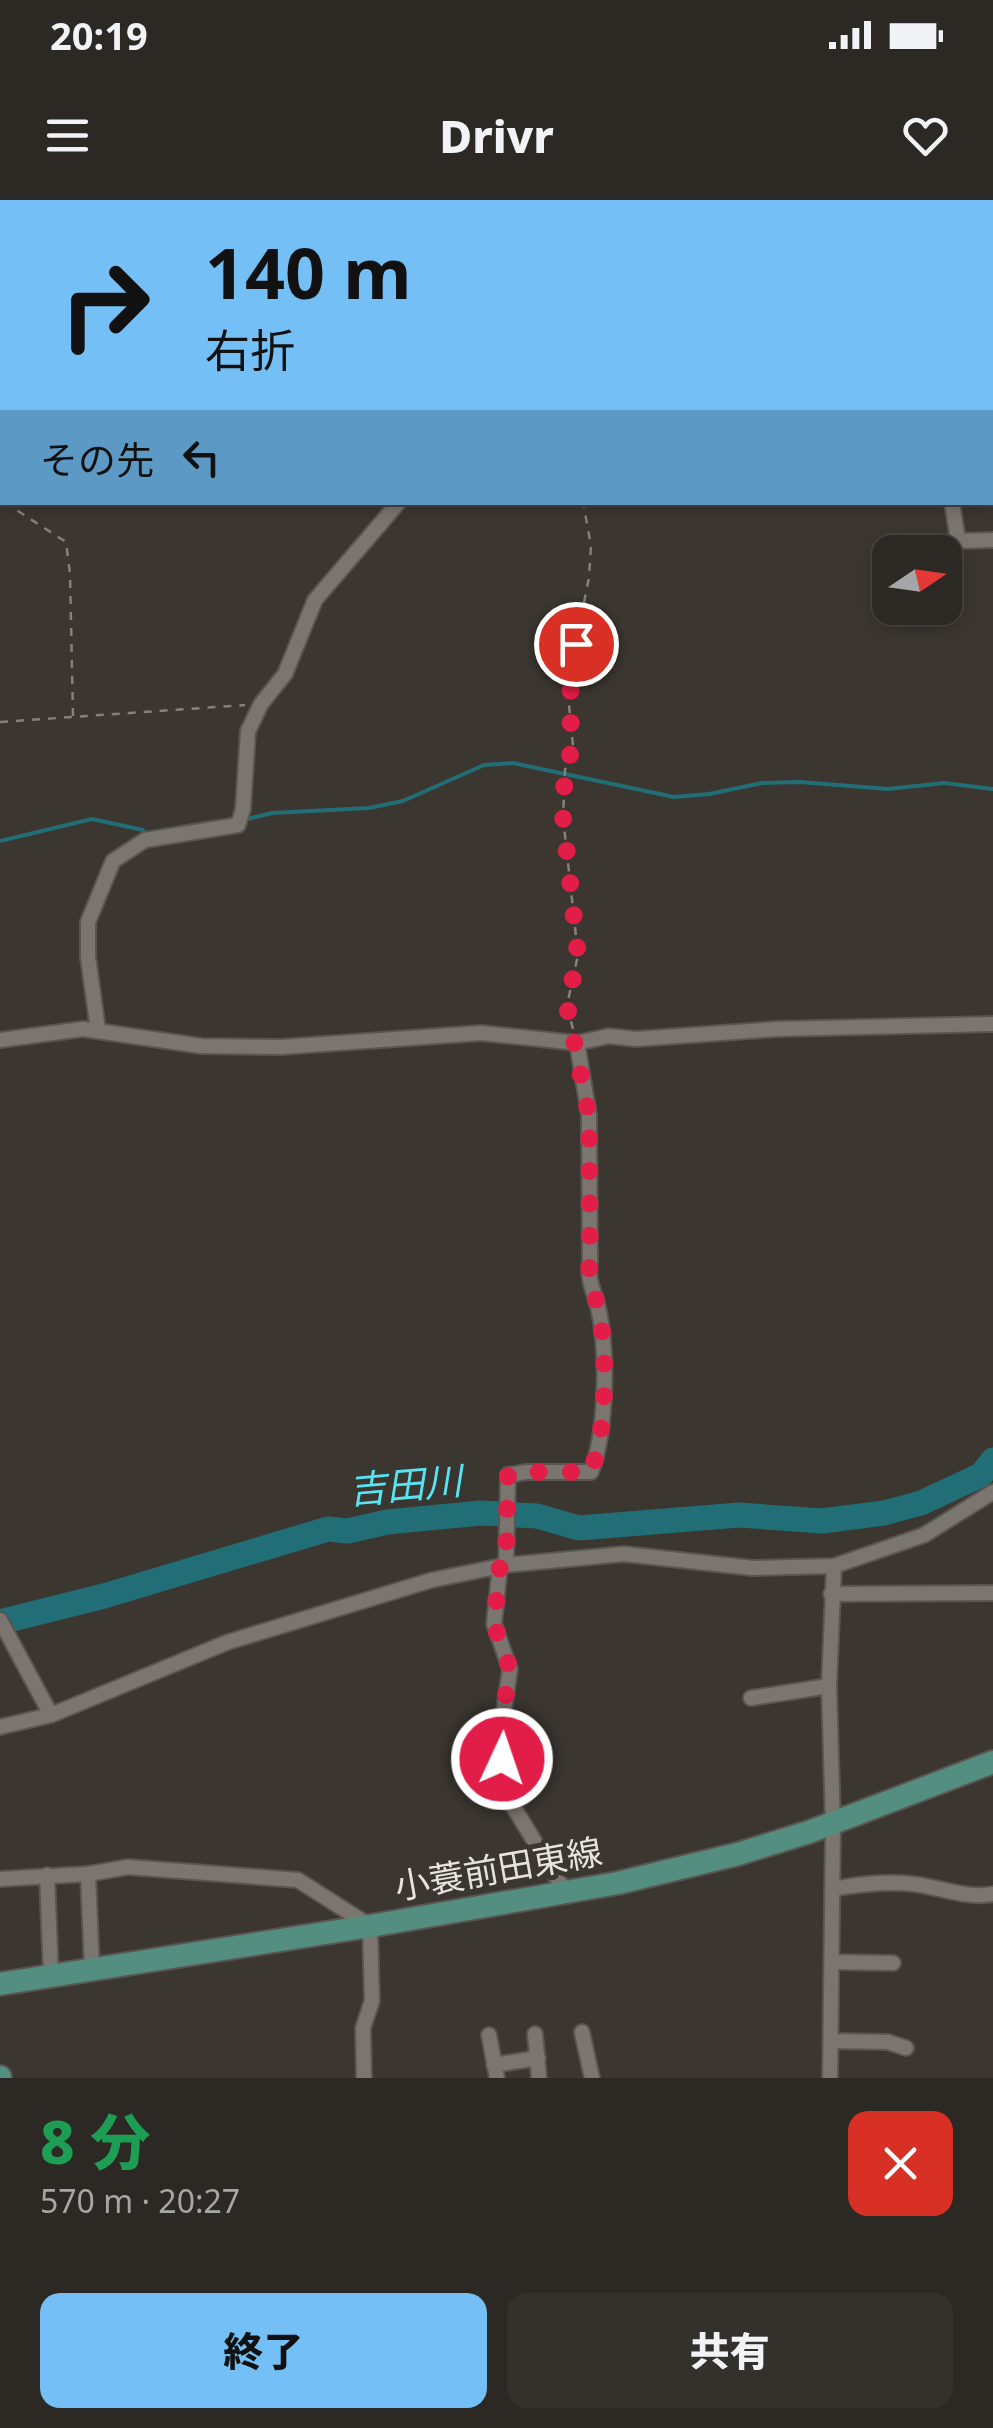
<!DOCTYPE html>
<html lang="ja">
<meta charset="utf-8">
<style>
body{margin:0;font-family:"Noto Sans","Noto Sans JP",sans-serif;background:#34302c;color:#f1f3f6;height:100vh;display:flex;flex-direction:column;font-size:38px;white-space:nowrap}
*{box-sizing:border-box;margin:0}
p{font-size:32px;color:#a6a6a6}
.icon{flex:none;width:55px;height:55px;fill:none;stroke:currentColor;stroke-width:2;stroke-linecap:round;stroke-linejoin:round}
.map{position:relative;height:1878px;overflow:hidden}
.panel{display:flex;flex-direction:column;background:#2c2824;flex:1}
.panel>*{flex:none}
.top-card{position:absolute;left:0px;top:0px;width:995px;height:305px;box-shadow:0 5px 15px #0003,0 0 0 2px #484441;background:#74c0f6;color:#111;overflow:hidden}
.needle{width:65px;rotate:77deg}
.buttons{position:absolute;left:872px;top:335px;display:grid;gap:20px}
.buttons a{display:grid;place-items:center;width:90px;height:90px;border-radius:20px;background:#2c2824;box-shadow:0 5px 15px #0003,0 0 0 2px #484441;font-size:50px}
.pin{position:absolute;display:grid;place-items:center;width:85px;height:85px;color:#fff;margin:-42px;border:5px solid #fff;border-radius:50%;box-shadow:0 2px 10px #0007}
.me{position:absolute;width:110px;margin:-55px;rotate:3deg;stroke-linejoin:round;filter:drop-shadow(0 0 8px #0008)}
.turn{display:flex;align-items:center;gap:35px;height:210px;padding:0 40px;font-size:45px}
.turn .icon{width:130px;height:130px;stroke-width:2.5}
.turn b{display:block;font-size:70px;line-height:85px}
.then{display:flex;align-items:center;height:95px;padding:0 40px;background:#0003;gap:20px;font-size:38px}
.round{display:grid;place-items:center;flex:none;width:105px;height:105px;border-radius:20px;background:#34302c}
.summary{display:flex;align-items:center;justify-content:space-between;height:170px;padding:0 40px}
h1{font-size:60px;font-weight:800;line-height:75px;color:#1e9e55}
.action{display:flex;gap:20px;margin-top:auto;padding:20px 40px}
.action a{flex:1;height:115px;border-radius:20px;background:#74c0f6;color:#111;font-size:40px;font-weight:800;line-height:115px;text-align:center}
.action a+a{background:#34302c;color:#f1f3f6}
.status{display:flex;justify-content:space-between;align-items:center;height:70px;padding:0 50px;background:#2c2824;direction:ltr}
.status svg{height:28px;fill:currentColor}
header{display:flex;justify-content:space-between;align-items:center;height:130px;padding:0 40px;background:#2c2824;font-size:45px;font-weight:800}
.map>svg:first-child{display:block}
</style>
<div class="status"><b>20:19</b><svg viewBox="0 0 49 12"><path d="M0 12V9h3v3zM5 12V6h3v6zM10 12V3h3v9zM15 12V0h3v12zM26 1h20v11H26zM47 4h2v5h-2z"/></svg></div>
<header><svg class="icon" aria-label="menu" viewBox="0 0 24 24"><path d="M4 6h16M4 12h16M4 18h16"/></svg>Drivr<svg class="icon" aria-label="heart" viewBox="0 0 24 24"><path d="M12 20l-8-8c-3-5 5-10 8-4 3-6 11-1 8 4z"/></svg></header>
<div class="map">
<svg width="993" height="1878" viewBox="0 0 993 1878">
<defs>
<pattern id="water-ripples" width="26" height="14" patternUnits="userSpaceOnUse" patternTransform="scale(2.5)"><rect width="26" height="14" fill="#216e76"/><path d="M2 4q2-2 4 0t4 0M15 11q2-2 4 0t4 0" fill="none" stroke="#418389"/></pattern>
</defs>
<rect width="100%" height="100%" fill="#3b3630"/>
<path fill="url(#water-ripples)" d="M0,0H567L563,2Z"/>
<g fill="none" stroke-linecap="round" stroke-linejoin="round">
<g stroke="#216e76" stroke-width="4">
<path d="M247,619L272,613L369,608L403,601L484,565L513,563L674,597L709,594L762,583L800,582L888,589L944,583L993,589"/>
<path d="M171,629L206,623"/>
<path d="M0,641L92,619L143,630"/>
</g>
<path stroke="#216e76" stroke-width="25" d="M0,1422L104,1396L328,1329L348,1331L387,1322L481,1313L537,1316L579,1328L739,1315L822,1321L884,1313L921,1303L981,1275L993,1260"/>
<g stroke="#595550" stroke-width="18">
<g id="street">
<path d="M904,0L905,2"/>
<path d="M575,2L579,0"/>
<path d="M992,91L993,90"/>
<path d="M952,302L958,341L993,340"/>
<path d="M98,830L88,757V722L113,661L145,640L238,625L243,609L248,531L261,504L285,474L315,400L399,302"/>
<path d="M0,840L83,829L201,846L281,847L481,833L577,843L609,836L636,839L777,829L993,824"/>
<path d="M506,1365L508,1275L526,1272H591C607,1231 608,1150 598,1107C593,1088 587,1080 590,1061L589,915L577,843"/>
<path d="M500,1366L494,1424L510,1469L501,1530L508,1598L566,1693"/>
<path d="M831,1394L993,1393"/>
<path d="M0,1420L51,1515"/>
<path d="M751,1498L829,1486"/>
<path d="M0,1527L51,1515L228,1442L432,1380L506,1365L624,1354L753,1368L834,1366L924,1335L993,1292"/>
<path d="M88,1674L92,1769"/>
<path d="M47,1675L51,1776"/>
<path d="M0,1679L88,1674L128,1667L298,1680L370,1726L372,1801L363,1828L364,1878"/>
<path d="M832,1689C860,1684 885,1681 913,1684C940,1687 966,1699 993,1694"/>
<path d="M832,1762L893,1763"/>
<path d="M582,1832L592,1878"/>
<path d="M535,1834L539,1878"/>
<path d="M489,1835L497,1878"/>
<path d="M832,1841L888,1842L906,1848"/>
<path d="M494,1865L538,1858"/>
<path d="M830,1878L833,1625L829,1486L834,1366"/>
</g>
</g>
<g stroke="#595550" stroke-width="26">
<g id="primary">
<path d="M0,1784L370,1726L618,1683L738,1654L809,1632L993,1562"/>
<path d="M0,1877V1878"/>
</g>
</g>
<g stroke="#84807b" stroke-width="2.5" stroke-dasharray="8 8" stroke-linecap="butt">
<path d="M4,302L66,342L70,374L73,516"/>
<path d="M0,522L245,505"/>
<path d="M573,829L567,805L578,755L563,617L565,570L573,546L569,505L576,444L589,377L591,346L583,302"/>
</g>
<use href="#street" stroke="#7b756f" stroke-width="14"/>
<use href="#primary" stroke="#548e80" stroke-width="22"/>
</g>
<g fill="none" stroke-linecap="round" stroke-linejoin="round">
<path stroke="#e11d48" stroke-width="18" stroke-dasharray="0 32.4" d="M502,1559L500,1530L510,1469L494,1424L500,1366L506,1365L508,1275L526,1272H591C607,1230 608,1151 598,1107C593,1088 587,1080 590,1061L589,916L567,806L578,755L563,617L565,570L573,546L569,505L576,444"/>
</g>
<g text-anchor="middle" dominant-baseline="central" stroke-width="10" stroke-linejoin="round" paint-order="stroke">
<g font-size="35" fill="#e7e4e0" stroke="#3b3630">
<text transform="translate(498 1668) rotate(-10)">小蓑前田東線</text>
</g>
<g font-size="38" font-style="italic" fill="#57e5f4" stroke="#3b3630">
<text transform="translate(405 1284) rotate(-5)">吉田川</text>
</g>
</g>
</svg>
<div class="buttons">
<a><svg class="needle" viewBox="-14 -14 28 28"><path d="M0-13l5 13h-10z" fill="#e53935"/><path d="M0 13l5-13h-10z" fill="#a6a6a6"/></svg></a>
</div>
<div class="pin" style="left:576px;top:444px;background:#d93025"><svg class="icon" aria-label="arrive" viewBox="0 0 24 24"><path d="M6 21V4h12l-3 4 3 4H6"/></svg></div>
<svg class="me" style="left:502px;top:1559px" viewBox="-20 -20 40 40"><circle r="17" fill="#e11d48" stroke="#fff" stroke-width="3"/><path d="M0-11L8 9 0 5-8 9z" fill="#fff"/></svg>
<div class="top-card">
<div class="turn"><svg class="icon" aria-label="right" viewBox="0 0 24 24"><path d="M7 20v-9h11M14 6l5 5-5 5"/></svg><div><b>140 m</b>右折</div></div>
<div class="then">その先<svg class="icon" aria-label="left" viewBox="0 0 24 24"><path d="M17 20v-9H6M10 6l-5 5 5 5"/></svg></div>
</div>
</div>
<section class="panel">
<div class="summary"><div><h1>8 分</h1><p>570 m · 20:27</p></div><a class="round" style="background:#d93025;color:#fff"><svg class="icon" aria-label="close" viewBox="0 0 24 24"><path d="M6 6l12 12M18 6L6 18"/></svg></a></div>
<div class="action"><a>終了</a><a>共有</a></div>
</section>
